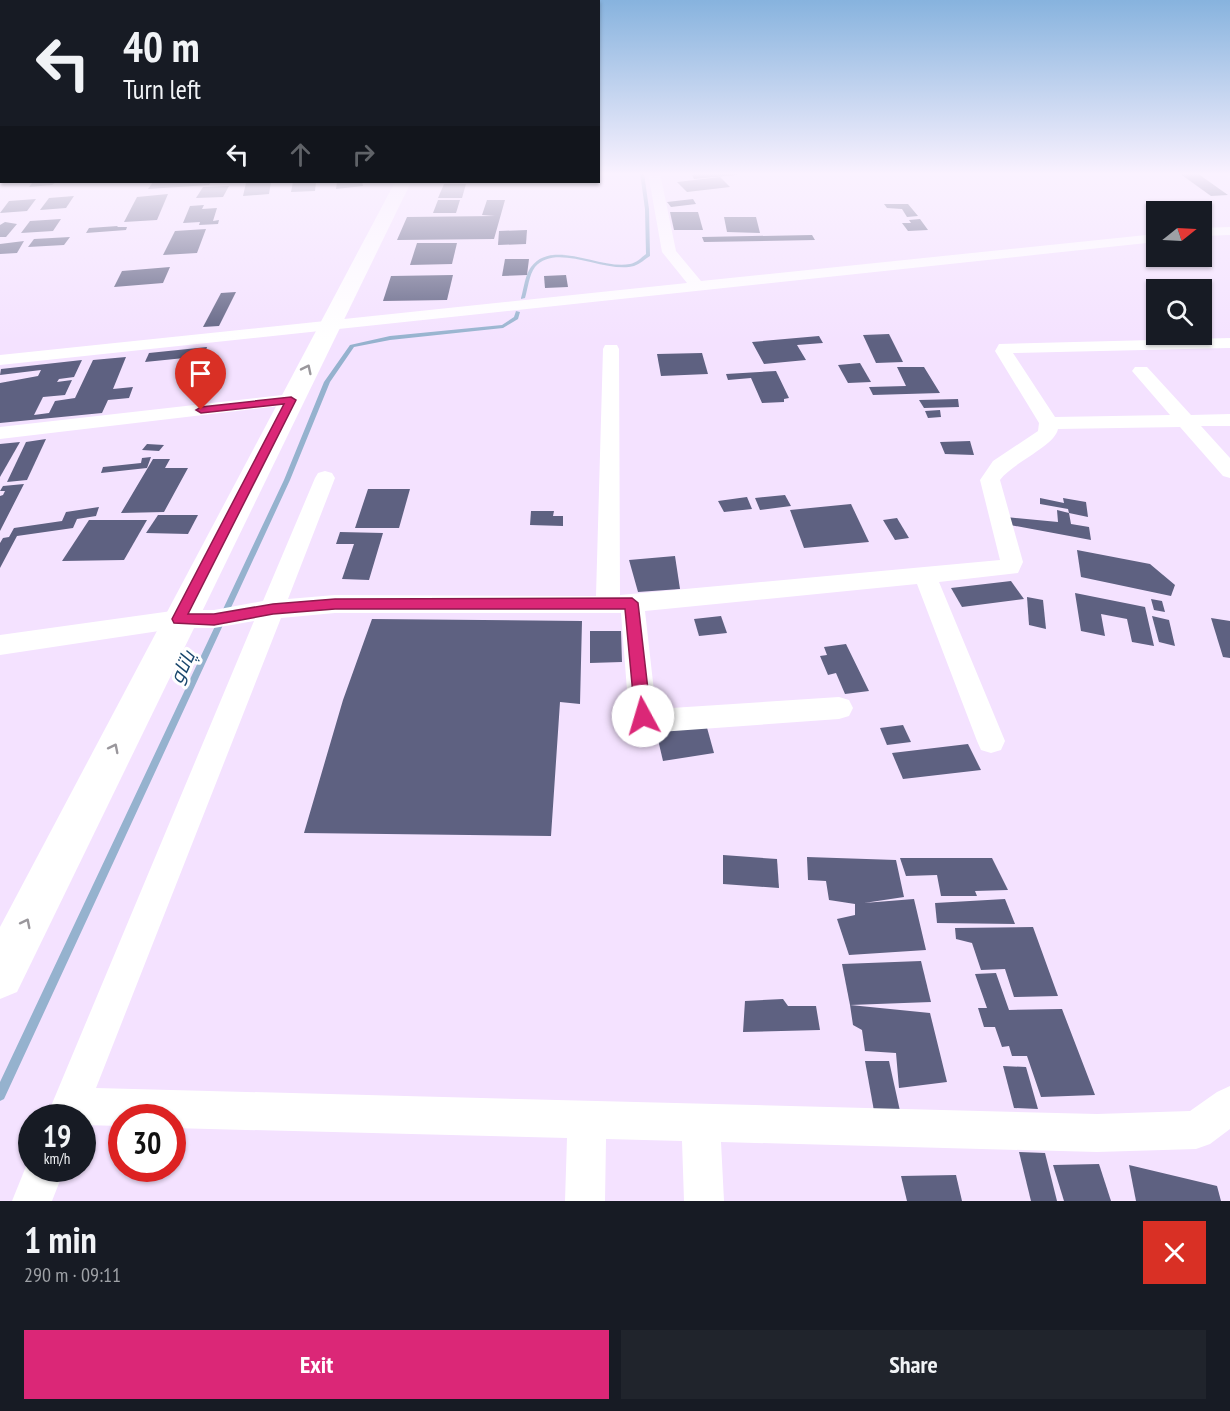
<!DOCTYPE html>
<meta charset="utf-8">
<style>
body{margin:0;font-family:"PT Sans Narrow",Cairo,sans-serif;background:#20242c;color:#f1f3f6;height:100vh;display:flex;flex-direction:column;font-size:22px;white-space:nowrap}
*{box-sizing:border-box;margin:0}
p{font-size:20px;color:#9ea1a6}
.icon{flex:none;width:33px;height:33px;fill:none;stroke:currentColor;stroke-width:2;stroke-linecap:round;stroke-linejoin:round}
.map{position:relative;height:1201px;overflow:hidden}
.side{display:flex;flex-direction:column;background:#171b24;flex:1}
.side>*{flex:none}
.banner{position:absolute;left:0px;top:0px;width:600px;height:183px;box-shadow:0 2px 4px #0004;background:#171b24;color:#f1f3f6;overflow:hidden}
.needle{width:39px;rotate:72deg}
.buttons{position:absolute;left:1146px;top:201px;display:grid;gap:12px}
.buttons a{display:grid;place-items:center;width:66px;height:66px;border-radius:0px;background:#171b24;box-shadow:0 2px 4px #0004;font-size:30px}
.speed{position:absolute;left:18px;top:1104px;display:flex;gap:12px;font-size:30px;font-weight:700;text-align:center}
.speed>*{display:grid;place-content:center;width:78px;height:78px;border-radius:50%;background:#171b24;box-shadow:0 2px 4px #0004;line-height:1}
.speed small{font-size:15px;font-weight:400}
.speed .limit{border:9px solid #d22;background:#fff;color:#111}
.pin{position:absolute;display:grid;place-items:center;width:51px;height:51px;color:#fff;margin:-62px -26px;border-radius:50% 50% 50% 0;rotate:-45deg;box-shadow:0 0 6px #0007}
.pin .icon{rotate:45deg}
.me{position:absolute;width:66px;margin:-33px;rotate:354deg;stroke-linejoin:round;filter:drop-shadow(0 0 4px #0008)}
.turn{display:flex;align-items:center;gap:21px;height:126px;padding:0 24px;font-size:27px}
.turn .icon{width:78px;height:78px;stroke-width:2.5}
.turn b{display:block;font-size:42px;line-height:51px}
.lanes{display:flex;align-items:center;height:57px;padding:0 24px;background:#0003;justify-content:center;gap:30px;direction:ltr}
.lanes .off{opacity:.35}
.round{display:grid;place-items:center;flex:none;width:63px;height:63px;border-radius:0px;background:#20242c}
.overview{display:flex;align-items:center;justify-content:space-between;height:102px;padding:0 24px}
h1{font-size:36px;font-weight:700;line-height:45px}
.cta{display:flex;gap:12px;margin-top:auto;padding:12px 24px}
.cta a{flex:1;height:69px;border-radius:0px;background:#db2777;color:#fff;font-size:24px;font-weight:700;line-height:69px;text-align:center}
.cta a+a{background:#20242c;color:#f1f3f6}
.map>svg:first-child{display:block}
</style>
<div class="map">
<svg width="1230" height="1201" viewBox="0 0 1230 1201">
<rect width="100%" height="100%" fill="#f4e2ff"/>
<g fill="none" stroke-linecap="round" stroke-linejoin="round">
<g fill="#95b2ce" fill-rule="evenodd">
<path d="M640,173H644L649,209L650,256C645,259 640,264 634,266C606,274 556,242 535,267C529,275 528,288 525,298L521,299V298C524,288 525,275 531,267C552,238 601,270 630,264C636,263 641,258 646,254L645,209Z"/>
<path d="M516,311L520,312L518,319L503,328L390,340L354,347L330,382L290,480L4,1099L0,1101V1082L284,480L324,382L350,345L390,336L502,325L514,317Z"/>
</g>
</g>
<g fill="#5e6181">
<path d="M708,173H737V175L694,179L692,175Z"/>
<path d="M1179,173H1197L1228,195L1211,196Z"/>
<path d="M720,177L730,187L687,192L677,182Z"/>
<path d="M33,182H56L52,185L29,187Z"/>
<path d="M153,182H211L209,185L148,189Z"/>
<path d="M271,182L269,194L243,196L246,183Z"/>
<path d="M293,182H316L315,191L291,192Z"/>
<path d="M337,182H362L363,186L336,189Z"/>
<path d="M444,184H466L462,198H438Z"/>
<path d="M229,186L223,197L196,198L203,187Z"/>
<path d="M168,194L157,220L124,222L137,197Z"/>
<path d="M74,196L66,208L40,210L49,198Z"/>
<path d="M36,199L27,211L0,213L9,201Z"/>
<path d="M693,199L696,204L671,207L667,202Z"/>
<path d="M438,200H460L456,213H433Z"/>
<path d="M487,200H505L494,239L397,240L407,217L495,216L482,215Z"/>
<path d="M884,204H908L918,216L907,217L902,209L887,208Z"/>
<path d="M204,205L202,209L217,208L213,221L219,220L218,224L199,225L200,222L183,223L190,206Z"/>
<path d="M670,212H698L703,230H674Z"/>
<path d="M724,217H756L760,233L727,232Z"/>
<path d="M61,219L53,231L21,233L30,221Z"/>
<path d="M920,219L928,230L908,231L902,223H911L909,220Z"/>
<path d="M5,222L17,224L6,237H0V225Z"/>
<path d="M118,226L117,227H127L126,230L86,233L89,228Z"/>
<path d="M206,229L197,253L163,255L175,231Z"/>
<path d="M527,230L526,244L498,245L499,231Z"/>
<path d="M812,235L815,240L704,242L702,237Z"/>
<path d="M70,237L64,245L28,247L34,239Z"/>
<path d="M24,241L17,253L0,254V244Z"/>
<path d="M417,243H457L452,264L410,265Z"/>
<path d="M505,259H529L527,275L502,276Z"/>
<path d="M170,267L163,283L114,287L122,271Z"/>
<path d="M453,275L447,300L383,301L391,276Z"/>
<path d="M566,275L568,287L545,288L544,276Z"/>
<path d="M236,292L219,326L203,327L221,293Z"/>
<path d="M889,334L903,362L876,363L863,335Z"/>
<path d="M819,336L823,343L797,345L806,360L764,364L752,342Z"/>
<path d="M207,347L204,356L145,362L149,353Z"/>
<path d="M702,353L708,374L661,376L657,354Z"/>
<path d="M126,357L113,389L133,387L129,398L108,400L102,413L0,423V383L38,376L41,370L0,375L1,369L82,360L74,377L59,379L57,382L72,380L65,395L43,397L34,415L49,413L55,401L75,398L93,360Z"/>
<path d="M860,363L871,382L848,383L838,365Z"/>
<path d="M897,367H924L940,393L873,395L869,387L906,386Z"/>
<path d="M776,371L789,398L784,399V402L762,403L751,378L728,380L726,374Z"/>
<path d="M958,399L959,407L924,408L919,400Z"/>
<path d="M940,410L941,417L928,418L925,411Z"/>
<path d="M46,439L27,480L7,482L26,442Z"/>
<path d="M970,441L974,455L945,454L940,442Z"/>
<path d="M20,442L0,477V444Z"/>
<path d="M147,444L164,445L159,451L142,450Z"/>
<path d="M151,457L147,468L101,473L103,467L141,463L142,458Z"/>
<path d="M153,459H170L165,468H188L164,512L121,513Z"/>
<path d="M24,484L0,531V496L3,495L5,491H0L3,486Z"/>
<path d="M368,489H410L399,528H355Z"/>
<path d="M785,495L791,506L760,510L755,498Z"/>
<path d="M747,497L752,509L724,512L718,501Z"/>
<path d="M1040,498L1064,503L1063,498L1086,502L1088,517L1069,513L1068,509L1040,504Z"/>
<path d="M851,504L869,542L804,548L790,510Z"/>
<path d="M99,507L96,516L77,519L73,528L17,536L0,568V543L3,538L9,537L14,528L62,521L66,512Z"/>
<path d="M1057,510L1069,513L1071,524L1089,527L1091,540L1010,525L1006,517L1058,522Z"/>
<path d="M531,511H554L553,516H563V526L530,525Z"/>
<path d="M158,515H198L188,534L146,533Z"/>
<path d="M897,518L909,538L895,540L883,520Z"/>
<path d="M89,520H147L124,560L62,561Z"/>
<path d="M340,532L383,533L369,580L342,579L354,544H336Z"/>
<path d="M1077,550L1150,564L1175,585L1171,596L1081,577Z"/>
<path d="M675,556L680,589L638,592L629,560Z"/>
<path d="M1011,581L1024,599L962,607L951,588Z"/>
<path d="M1075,593L1145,607L1154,646L1132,642L1127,619L1101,614L1105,636L1081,631Z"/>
<path d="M1027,597L1043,600L1046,629L1029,625Z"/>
<path d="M1151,599L1162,601L1165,612L1154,610Z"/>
<path d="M721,616L727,633L699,636L694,619Z"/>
<path d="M1152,616L1169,620L1175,646L1159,642Z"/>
<path d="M1211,618L1230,621V658L1223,657Z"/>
<path d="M372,619L582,621L580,704L560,702L551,836L304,833L343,700Z"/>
<path d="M590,631H621L622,662L590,663Z"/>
<path d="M846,644L869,691L845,694L836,673L828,675L820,656L827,655L824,647Z"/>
<path d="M706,724L714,753L663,761L656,731Z"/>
<path d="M903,725L911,742L887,745L880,728Z"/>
<path d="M968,744L981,770L903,779L892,753Z"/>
<path d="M723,855L777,859L779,888L723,884Z"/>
<path d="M807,857L896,860L904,897L864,903L914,899L926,950L849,955L837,919L855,915V904L829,900L826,881L808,880Z"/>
<path d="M900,858H992L1008,890L975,891L977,896H941L937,875L906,876Z"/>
<path d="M1005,899L1015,924L937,923L935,903Z"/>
<path d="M1033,927L1058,996L1014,997L1005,969L981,970L972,943L956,939L955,928Z"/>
<path d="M921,961L931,1002L850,1005L842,964Z"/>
<path d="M996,973L1009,1010L1062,1009L1095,1095L1041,1097L1027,1056H1012L1009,1046L1002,1047L995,1027H984L978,1008H987L975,974Z"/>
<path d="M783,999L788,1006H816L820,1030L743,1032L745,1001Z"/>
<path d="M850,1005L930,1013L947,1082L899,1088L896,1053L865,1051L862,1030L853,1025Z"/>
<path d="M865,1061H889L900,1111H874Z"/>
<path d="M1003,1066L1026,1067L1038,1109L1014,1108Z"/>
<path d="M1019,1152L1045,1153L1057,1201H1031Z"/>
<path d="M1099,1164L1111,1201H1064L1053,1165Z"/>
<path d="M1129,1165L1217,1186L1221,1201H1136Z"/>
<path d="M956,1175L962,1201H907L901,1176Z"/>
</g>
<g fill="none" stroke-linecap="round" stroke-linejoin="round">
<g fill="#fff" fill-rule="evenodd">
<path d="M648,173H660L676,251L701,281L1156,234V242L0,365V355L687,283L662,252Z"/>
<path d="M1221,173H1230V178Z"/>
<path d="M1230,227V235L1202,236V228Z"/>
<path d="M1230,338V348H1228L1013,353L1055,417L1170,415L1132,371L1135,367H1147L1191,415L1230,414V426H1201L1230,458V478L1223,476L1180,427L1058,429C1055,446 1012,463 1000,480L1023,562L1018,573L939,582L1005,741L1001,750L991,753L981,750L977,741L917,584L645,611L656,709L839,697L849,700L853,708L849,716L839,719L646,733L636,729L629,716L621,613H335L281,618L96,1088L1097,1114L1190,1111L1217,1092L1230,1086V1129L1210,1144L1196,1149L1097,1152L721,1142L724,1201H684L682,1141L606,1139L605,1201H565L567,1138L172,1128V1118H122V1126L82,1125V1118H46L254,621L214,628H179L0,655V635L179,610H214L263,601L315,478L318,473L325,471L332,473L335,478L288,599L335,595L596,596L603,349L605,345H617L619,349L620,595L1000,560L980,480L993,461L1038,431L1039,423L995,351L999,344Z"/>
<path d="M291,394L297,396L300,400L297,404L0,439V427Z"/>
<path d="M31,1154L32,1168H65L52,1201H12Z"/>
</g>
<path fill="#fff" fill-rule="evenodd" d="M395,182H411L17,992L0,999V927Z"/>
</g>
<defs><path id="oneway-chevron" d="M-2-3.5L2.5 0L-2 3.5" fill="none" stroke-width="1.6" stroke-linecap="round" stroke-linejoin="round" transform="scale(1.5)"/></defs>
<g stroke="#9a979c">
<use href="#oneway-chevron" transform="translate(307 369) rotate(-64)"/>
<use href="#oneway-chevron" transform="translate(114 748) rotate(-63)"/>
<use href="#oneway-chevron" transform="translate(26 923) rotate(-63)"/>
</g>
<linearGradient id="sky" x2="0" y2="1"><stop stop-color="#87b3de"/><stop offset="0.51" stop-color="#faf2ff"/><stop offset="1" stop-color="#faf2ff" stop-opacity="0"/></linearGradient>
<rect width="1230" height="341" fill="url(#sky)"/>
<path fill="#db2777" stroke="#8e194d" stroke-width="1.5" d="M291,397L296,400L188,614H214L273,604L335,599L632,598L638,603L651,716L649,721L643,723L638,721L635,716L625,609H335L273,614L214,625L174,623L172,619L284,404L201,413L196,410L201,407Z"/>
<g text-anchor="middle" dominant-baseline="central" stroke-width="6" stroke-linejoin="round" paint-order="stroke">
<g font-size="20" font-style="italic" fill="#19476d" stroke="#fff">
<text transform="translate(182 667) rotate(-65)">پاتاو</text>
</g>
</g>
</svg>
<div class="buttons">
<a><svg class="needle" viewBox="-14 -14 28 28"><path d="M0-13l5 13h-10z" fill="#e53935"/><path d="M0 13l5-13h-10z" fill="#9ea1a6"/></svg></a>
<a><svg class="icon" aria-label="search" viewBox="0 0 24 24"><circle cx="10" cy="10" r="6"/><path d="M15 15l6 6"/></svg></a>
</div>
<div class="speed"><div>19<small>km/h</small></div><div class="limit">30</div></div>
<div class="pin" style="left:201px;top:410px;background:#d93025"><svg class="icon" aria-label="arrive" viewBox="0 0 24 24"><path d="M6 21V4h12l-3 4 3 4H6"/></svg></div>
<svg class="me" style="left:643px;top:716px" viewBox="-20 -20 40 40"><circle r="19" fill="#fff"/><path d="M0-13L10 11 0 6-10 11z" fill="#db2777"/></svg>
<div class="banner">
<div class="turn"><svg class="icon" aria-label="left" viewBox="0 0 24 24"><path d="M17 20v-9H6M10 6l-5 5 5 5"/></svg><div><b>40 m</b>Turn left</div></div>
<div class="lanes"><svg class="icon" aria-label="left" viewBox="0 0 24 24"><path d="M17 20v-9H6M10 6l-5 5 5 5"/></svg><svg class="icon off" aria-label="ahead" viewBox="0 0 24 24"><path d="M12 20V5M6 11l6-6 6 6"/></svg><svg class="icon off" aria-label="right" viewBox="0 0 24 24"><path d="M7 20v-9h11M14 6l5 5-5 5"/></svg></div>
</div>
</div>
<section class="side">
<div class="overview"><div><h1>1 min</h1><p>290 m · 09:11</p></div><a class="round" style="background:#d93025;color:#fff"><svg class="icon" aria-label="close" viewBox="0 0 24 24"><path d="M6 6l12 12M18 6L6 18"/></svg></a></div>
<div class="cta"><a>Exit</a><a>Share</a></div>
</section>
